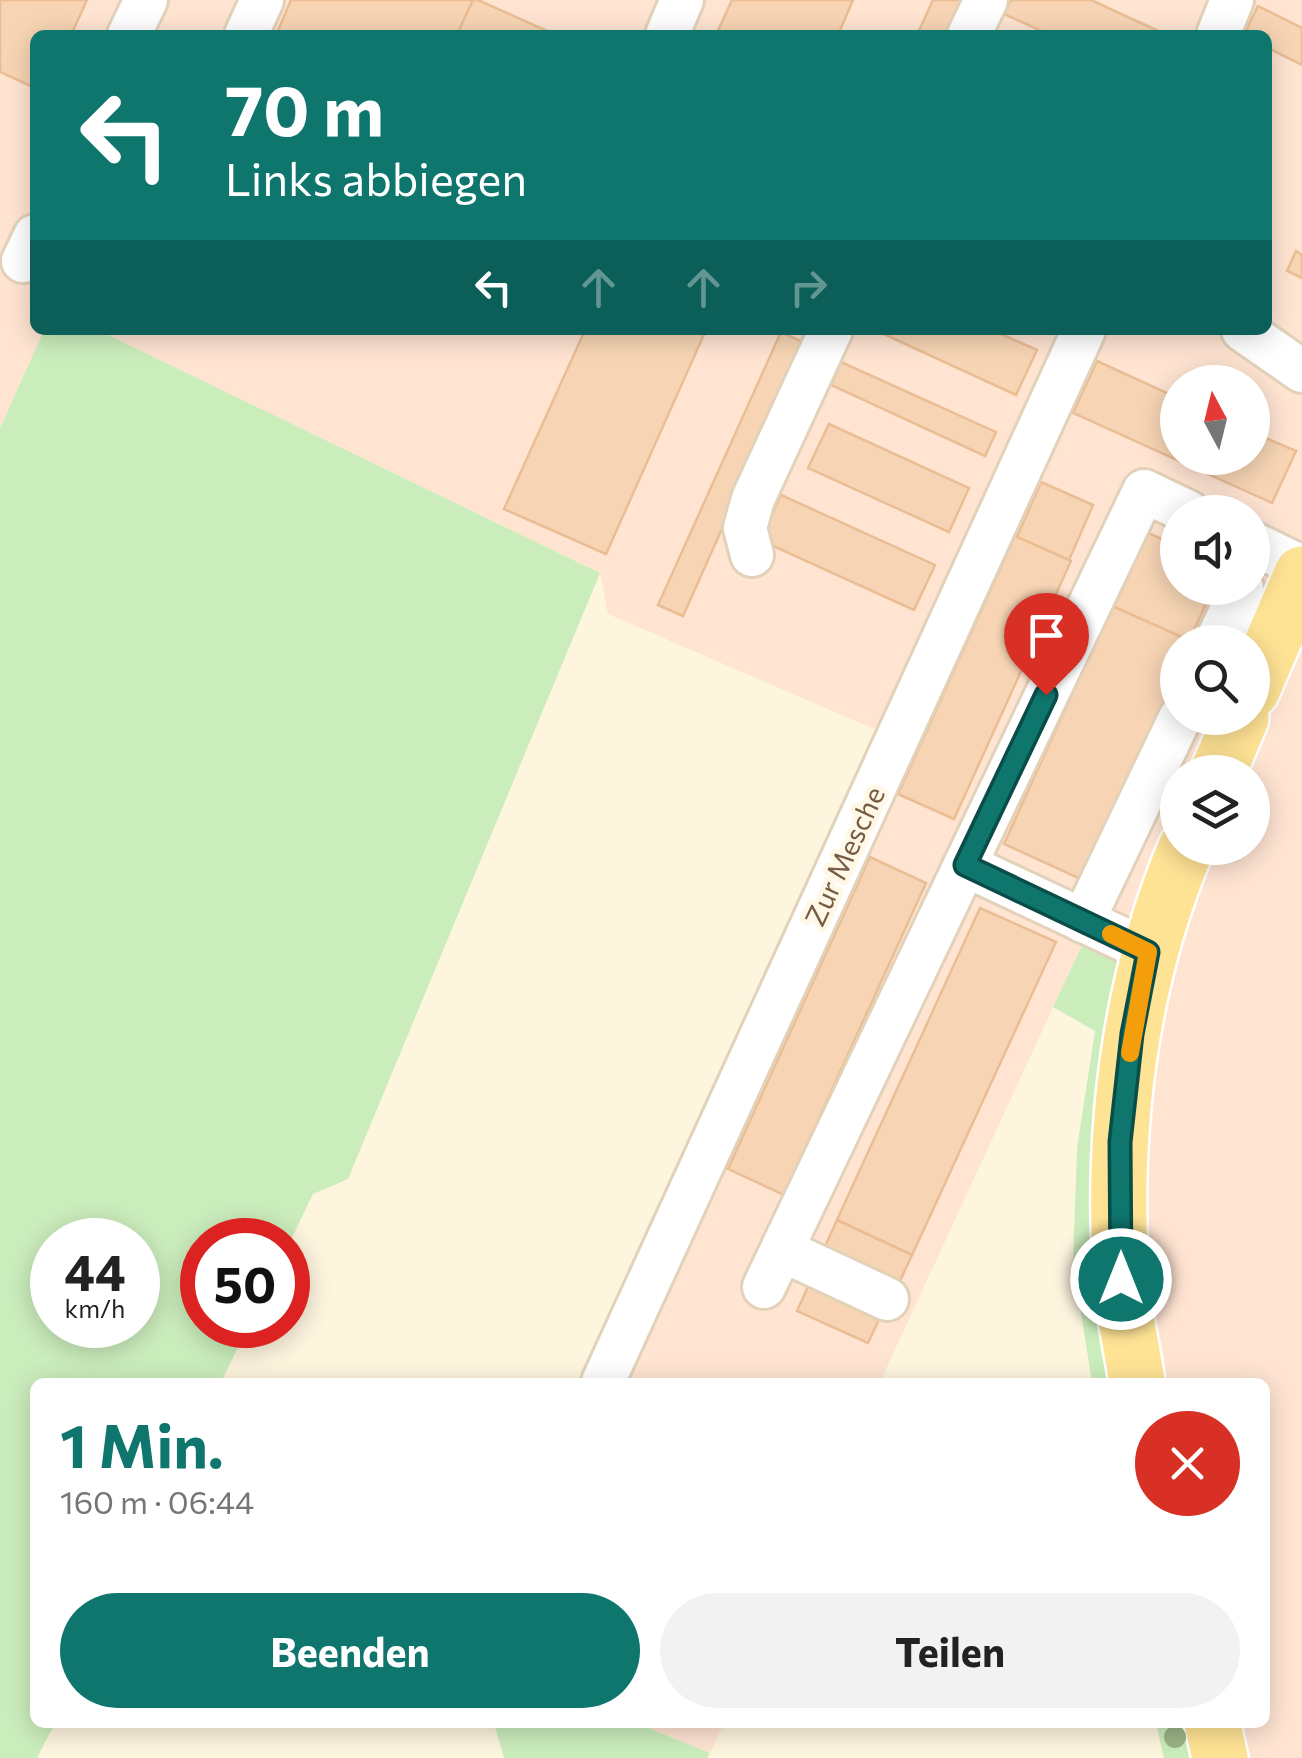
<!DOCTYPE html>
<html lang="de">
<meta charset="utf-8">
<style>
body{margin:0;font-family:Commissioner,sans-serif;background:#f2f2f2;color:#222;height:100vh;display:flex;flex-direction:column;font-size:38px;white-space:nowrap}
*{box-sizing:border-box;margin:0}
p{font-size:32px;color:#767676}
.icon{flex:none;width:55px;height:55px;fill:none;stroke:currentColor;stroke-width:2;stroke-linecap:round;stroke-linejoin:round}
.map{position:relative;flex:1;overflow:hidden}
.drawer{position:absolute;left:30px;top:1378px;width:1240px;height:350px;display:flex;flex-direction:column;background:#fff;border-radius:15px;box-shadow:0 5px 25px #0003}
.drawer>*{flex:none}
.hud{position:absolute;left:30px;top:30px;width:1242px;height:305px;border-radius:15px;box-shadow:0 5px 25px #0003;background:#0f766e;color:#fff;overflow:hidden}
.needle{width:65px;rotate:353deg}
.fabs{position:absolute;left:1160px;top:365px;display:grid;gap:20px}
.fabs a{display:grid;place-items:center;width:110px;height:110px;border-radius:50%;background:#fff;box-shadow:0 5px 25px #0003;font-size:50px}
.speed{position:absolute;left:30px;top:1218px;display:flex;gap:20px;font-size:50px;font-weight:700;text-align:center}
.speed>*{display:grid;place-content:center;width:130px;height:130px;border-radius:50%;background:#fff;box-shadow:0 5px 25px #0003;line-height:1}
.speed small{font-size:25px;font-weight:400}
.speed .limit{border:15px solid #d22;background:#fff;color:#111}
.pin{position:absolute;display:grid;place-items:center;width:85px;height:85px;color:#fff;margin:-102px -42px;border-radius:50% 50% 50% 0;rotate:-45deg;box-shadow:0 0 10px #0007}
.pin .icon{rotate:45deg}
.me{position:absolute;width:110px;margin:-55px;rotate:0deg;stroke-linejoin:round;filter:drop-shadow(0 0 8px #0008)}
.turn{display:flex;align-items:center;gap:35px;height:210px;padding:0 30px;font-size:45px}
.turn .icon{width:130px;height:130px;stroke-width:2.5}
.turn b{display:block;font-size:70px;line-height:85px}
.lanes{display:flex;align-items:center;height:95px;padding:0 30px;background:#0003;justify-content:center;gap:50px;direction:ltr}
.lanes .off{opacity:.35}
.round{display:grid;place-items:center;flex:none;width:105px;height:105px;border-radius:52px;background:#f2f2f2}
.headline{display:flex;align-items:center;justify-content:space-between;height:170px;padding:0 30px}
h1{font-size:60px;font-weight:700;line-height:75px;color:#0f766e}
.cta{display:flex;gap:20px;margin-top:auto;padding:20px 30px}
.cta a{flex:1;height:115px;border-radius:60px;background:#0f766e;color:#fff;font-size:40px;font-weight:700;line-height:115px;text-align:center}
.cta a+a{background:#f2f2f2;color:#222}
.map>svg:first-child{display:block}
</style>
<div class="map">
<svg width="1302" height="1758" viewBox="0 0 1302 1758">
<rect width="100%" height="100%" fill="#fef5df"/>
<g fill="#ffe4d2" fill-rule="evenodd">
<path d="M0,0H1302V1758H1219L1211,1723L1265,1722V1382H1137L1086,936L880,1382H583L897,739L608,614L600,573L98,330H1268V35H35V330H44L0,428ZM1178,382H1252V458H1178ZM1178,512H1252V588H1178ZM1178,642H1252V718H1178ZM1178,772H1252V848H1178Z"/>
<path d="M636,1723H724L710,1753Z"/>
</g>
<g fill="#cbedbc" fill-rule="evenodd">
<path d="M44,330H98L600,573L348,1179L313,1194L288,1246V1240H202V1325H249L221,1382H35V1722L55,1723L37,1758H0V428ZM52,1240H138V1325H52Z"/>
<path d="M1087,935L1126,962V1382H1092L1073,1263L1077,1148L1095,1031L1053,1007Z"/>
<path d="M494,1723H636L710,1753L707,1758H504Z"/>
<path d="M1156,1723H1189L1196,1758H1164Z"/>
</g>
<g fill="#f7d5b4" stroke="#ebbd93" stroke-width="2.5">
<path d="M0,0H87L71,35H35V88L0,72Z"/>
<path d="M291,0H473L457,35H276Z"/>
<path d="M473,0H478L556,35H457Z"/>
<path d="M732,0H853L838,35H716Z"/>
<path d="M933,0H961L945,35H917Z"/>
<path d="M1011,0H1091L1167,35H1050L1004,14Z"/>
<path d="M1258,6L1302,28V65L1268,48V35H1244Z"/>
<path d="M1296,251L1302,255V278L1287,271Z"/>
<path d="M585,330H706L606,554L504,509Z"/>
<path d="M875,330H992L1037,350L1016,395Z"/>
<path d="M781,332L805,343L683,616L658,605Z"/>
<path d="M1097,361L1178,398V458H1252V432L1296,451L1272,503L1073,413Z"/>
<path d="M841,362L996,432L985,456L831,385Z"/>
<path d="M829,424L969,488L949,532L808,468Z"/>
<path d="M1041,482L1093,505L1069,560L1017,537Z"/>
<path d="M781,495L935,565L914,610L760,540Z"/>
<path d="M1148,533L1178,546V588H1213L1189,641L1114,607Z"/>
<path d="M1015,536L1071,561L954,819L898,794Z"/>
<path d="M1112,606L1193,642H1178V675L1085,881L1004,844Z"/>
<path d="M870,857L926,883L784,1195L728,1169Z"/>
<path d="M980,908L1056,942L912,1255L837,1220Z"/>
<path d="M837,1220L912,1255L899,1283L824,1249Z"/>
<path d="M812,1278L883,1311L868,1343L797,1311Z"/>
</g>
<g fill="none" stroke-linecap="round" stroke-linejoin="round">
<g stroke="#e3d2ba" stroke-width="48">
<g id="minor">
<path d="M129,35L146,0"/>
<path d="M246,35L262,0"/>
<path d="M667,35L682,0"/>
<path d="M969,35L986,0"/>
<path d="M1218,35L1232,0"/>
<path d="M23,261L35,236"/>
<path d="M1243,330L1302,371"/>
<path d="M1252,543L1302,567"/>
<path d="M752,555L745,528L753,499L831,330"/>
<path d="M1216,642L1242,588"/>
<path d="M1083,921L1180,718"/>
<path d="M1148,951L965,865L1144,491L1188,512"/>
<path d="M782,1250L887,1299"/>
<path d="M764,1287L965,865"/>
<path d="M603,1382L1084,330"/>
</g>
</g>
<g stroke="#fff" stroke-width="60">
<g id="major">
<path d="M1252,690L1302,574"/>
<path d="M1218,772L1241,718"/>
<path d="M1137,1382C1132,1348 1123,1312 1121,1276C1112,1130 1129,983 1186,848"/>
<path d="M1212,1722L1220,1758"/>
</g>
</g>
<use href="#minor" stroke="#fff" stroke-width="42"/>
<use href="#major" stroke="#ffe395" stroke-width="55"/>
</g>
<circle fill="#9ab485" cx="1175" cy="1737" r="11"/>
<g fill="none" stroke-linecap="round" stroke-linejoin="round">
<g stroke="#0a4d48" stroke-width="25">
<path id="route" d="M1046,695L965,865L1148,952L1132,1034L1120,1142L1121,1279"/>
</g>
<use href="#route" stroke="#0f766e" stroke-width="18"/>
<path stroke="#f59e0b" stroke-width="18" d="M1111,934L1148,952L1130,1053"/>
</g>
<g text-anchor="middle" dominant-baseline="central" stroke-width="10" stroke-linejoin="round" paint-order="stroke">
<g font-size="28" fill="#775c44" stroke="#fff8e7">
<text transform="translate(844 856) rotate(-65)">Zur Mesche</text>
</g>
</g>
</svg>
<div class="fabs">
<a><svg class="needle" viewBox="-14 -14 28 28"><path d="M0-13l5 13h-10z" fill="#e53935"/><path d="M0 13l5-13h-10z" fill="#767676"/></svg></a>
<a><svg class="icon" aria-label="sound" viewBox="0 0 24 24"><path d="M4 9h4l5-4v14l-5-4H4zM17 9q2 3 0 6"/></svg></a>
<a><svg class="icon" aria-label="search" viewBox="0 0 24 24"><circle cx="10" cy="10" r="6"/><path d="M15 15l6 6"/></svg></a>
<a><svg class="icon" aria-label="layers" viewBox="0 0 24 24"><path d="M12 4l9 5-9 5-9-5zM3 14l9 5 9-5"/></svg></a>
</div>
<div class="speed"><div>44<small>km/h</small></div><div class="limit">50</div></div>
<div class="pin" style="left:1046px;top:695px;background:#d93025"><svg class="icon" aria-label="arrive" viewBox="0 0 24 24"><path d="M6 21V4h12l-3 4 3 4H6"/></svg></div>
<svg class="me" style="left:1121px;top:1279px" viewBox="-20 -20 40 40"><circle r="17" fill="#0f766e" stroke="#fff" stroke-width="3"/><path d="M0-11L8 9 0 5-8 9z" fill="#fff"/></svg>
<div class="hud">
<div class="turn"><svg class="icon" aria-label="left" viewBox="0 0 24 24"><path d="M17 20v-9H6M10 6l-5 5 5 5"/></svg><div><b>70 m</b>Links abbiegen</div></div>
<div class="lanes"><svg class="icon" aria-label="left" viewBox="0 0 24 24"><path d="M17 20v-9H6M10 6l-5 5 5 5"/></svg><svg class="icon off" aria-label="ahead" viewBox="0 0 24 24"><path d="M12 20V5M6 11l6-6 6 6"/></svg><svg class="icon off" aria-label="ahead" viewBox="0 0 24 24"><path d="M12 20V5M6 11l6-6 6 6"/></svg><svg class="icon off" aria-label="right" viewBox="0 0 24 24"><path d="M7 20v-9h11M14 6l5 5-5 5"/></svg></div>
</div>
<section class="drawer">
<div class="headline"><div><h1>1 Min.</h1><p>160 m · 06:44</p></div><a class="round" style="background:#d93025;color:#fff"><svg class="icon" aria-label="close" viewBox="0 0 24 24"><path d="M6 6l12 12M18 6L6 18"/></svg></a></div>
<div class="cta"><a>Beenden</a><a>Teilen</a></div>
</section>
</div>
